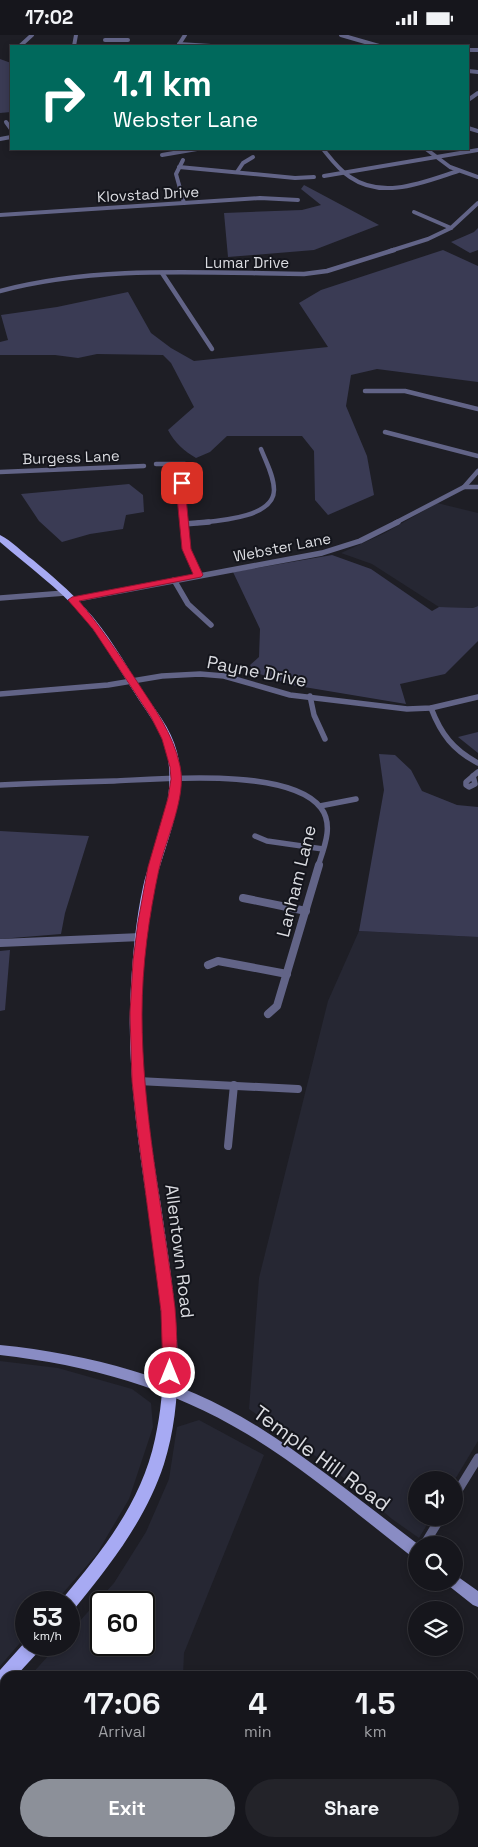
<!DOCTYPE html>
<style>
body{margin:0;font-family:"Space Grotesk",sans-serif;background:#232329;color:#f1f3f6;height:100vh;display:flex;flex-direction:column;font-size:19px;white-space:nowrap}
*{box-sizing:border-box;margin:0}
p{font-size:16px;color:#9e9fa3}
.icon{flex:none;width:28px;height:28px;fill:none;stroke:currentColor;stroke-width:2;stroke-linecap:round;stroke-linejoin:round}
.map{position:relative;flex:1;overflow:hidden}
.side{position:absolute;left:0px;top:1636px;width:479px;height:176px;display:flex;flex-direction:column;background:#16161c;border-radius:15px 15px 0 0;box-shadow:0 2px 8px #0003,0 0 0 1px #35353b}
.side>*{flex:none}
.hud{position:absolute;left:10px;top:10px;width:459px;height:105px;border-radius:0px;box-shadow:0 2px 8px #0003,0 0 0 1px #35353b;background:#00695c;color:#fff;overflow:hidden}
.buttons{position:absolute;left:408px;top:1436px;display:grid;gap:10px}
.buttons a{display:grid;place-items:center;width:55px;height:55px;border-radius:50%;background:#16161c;box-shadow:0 2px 8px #0003,0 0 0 1px #35353b;font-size:25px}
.speed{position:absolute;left:15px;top:1556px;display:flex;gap:10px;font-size:25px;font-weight:700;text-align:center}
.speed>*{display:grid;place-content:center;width:65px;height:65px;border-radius:50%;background:#16161c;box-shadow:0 2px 8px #0003,0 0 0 1px #35353b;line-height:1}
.speed small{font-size:12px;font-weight:400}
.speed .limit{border:2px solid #111;border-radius:8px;background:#fff;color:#111}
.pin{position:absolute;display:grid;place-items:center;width:42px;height:42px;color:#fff;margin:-21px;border-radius:10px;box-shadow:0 2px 8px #0006}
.me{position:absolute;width:55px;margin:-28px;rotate:0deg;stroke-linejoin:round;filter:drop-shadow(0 0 4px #0008)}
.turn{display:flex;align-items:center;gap:18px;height:105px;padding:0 20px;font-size:22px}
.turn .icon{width:65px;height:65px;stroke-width:2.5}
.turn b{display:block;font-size:35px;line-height:42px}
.eta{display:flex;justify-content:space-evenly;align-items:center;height:85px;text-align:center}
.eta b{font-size:30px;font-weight:600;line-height:35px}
.action{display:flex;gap:10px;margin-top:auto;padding:10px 20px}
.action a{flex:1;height:58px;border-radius:30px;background:#8c9099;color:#fff;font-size:20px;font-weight:600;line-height:58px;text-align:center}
.action a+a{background:#232329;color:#f1f3f6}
.status{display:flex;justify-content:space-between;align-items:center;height:35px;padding:0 25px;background:#16161c;direction:ltr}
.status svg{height:14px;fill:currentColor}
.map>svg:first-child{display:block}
</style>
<div class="status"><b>17:02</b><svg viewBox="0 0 49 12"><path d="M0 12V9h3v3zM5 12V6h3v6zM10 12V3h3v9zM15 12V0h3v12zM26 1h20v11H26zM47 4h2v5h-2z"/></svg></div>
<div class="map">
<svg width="478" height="1812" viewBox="0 0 478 1812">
<rect width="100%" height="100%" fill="#1e1e25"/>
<g fill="#262733" fill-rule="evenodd">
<path d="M437,468L478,478V571L473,573L439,572L372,529L341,518L385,498Z"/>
<path d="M359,896L478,902V1406L454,1446L416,1445V1482L431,1483L419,1503L392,1484L332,1433L249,1374L259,1243L328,966Z"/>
<path d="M0,1326L58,1333L132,1354L151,1368L153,1392L129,1464L96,1520L55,1567L26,1568V1601L0,1631Z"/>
<path d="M199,1385L264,1420L184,1618L183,1641H30L58,1610H69V1598L114,1548L146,1497L169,1444L177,1392ZM101,1568H144V1610H101Z"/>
<path d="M5,1668V1808H155V1812H5L0,1807V1674Z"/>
</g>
<g fill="#3a3b54">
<path d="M0,24L11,28V77L0,78Z"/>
<path d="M304,150L379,190L314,215L228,222L224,178L302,175L321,170L301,154Z"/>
<path d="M478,193V215L470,218L451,207L474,197Z"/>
<path d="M443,215L478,231V347L377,334L351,340L346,371L367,421L374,460L328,480L315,465L314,416L302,401H227L210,417L196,423C184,416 175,408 168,395L194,372L171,328L163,320L97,319L78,323L55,320H0V307L8,305L1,280L57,272L128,257L151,298L171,313L194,326L328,312L299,268L321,255Z"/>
<path d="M129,449L143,460L144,477L126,480L123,494L90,499L62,507L39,486L21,459Z"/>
<path d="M332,520L371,534L432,576L439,572L473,573L478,571V606L445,639L400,649L406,669L292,650L254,637L250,630L259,622L260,594L233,537Z"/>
<path d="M478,697V718L458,702Z"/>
<path d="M379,719L395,720L411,735L422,756L457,770L478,772V902L359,896L384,755Z"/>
<path d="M0,796L89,801L65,878L61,899L0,904Z"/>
<path d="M10,915L5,975L0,976V916Z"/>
</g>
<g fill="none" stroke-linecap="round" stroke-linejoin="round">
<g stroke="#626487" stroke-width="4">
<path d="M341,0L379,11"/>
<path d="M105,5H128"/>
<path d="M179,9L211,11"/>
<path d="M20,11L32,0"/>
<path d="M74,11L76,0"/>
<path d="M178,11L185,0"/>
<path d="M420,11H438"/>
<path d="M468,15H478"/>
<path d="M468,36L478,37"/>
<path d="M468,65L478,58"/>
<path d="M6,87L11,94"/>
<path d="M468,93L478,96"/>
<path d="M0,104L11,102"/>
<path d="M323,114C331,124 339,135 350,142C383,165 424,147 458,136"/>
<path d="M426,114L450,132L478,142"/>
<path d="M162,120L197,114"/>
<path d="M183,125L176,139L184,168"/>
<path d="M179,132L295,143L314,142"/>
<path d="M237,137L243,128L253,122"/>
<path d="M324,141L478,115"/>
<path d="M414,177L451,193"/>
<path d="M0,180L260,163L298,165"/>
<path d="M390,216L428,204L451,193L478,168"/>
</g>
<g stroke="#626487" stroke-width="4.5">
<path d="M162,238L212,314"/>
<path d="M0,256C98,230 203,238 304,239L327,236L394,215"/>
<path d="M365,356H405L478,374"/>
<path d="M385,397L478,421"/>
<path d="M156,429H185L182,462L184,488"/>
<path d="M0,437L144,431"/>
<path d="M464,452H478"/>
<path d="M197,488C217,486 274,483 274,455C274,441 266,427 261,414"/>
<path d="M395,488L464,452L478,436"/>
</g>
<g stroke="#626487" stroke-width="5.5">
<path d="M184,487L187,514L198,540"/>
<path d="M184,489L209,487"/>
<path d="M174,545L188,569L211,590"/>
<path d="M0,563L65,558"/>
<path d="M72,565L322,518L360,506L398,487"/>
<path d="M0,659L108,650L162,641L200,639L224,641L290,660L407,674L431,673L478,662"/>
<path d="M310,661L314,680L325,704"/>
<path d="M431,673C441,699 453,715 478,728"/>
<path d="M473,741L475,749L469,752L466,750V747Z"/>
<path d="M473,741L478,737"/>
<path d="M0,750C38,748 76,747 114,746C161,744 290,732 321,773C334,790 324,813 318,831"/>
<path d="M320,771L356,764"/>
<path d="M255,801L267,806L323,814"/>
</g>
<g stroke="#626487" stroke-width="8">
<path d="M243,863L306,876"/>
<path d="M0,908L141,902"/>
<path d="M208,930L218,926L287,939"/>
<path d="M268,979L277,971L319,830"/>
<path d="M138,1046L298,1054"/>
<path d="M228,1111L234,1050"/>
</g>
<g stroke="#626487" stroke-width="9">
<path d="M454,1462L478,1423"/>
<path d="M424,1510L441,1482"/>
</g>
<g fill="#898cc4" fill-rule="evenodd">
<path d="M0,1310C90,1319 180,1343 257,1391C314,1427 366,1470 419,1510H416V1522L411,1521C357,1479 305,1434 247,1399C171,1353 88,1330 0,1320Z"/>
<path d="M454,1539L478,1556V1572L473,1570L449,1551L448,1548H454Z"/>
</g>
<g fill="#a7aaf3" fill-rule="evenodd">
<path d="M0,500C12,506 22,517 33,525C51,540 69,555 85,573C108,598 124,627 142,655C155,675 171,693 177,717C189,764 164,809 154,854C147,889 143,925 142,960C139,1031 150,1102 161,1171C173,1254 190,1347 164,1429C146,1484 111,1529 75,1573L69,1576V1568H61L63,1563C103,1515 142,1466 155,1404C172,1329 159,1250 148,1174C137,1100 126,1025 131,950C133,918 136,884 143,852C154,806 180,760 165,712C159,691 145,675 134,657C117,631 102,604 82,580C58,553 28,531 0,507Z"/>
<path d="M26,1606V1610H41L39,1616L16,1641H5V1649L0,1647V1635Z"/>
</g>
</g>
<path fill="#e11d48" stroke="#92132f" d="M179,446L187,448L186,462L191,514L203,540L201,542L79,566C100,591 118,618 136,645C154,673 173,698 180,731C187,762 166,803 159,834C149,881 142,930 142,979C142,1078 163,1175 175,1273C177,1294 177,1317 177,1338L175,1342L170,1344L165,1342L163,1338L161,1276L137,1092L132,1046L130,978L133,926L138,887L148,832L168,763L171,744L170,732L162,704L151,682L93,594L68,565L72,562L193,539L182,514L177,462Z"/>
<g text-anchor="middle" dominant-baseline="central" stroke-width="4" stroke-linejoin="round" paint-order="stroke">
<g font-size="15" fill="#dadbe0" stroke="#14151c">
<text transform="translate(148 159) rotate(-3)">Klovstad Drive</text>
<text x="247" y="227">Lumar Drive</text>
<text transform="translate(71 422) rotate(-2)">Burgess Lane</text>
<text transform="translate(282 512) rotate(-11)">Webster Lane</text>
</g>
<g font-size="18" fill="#dadbe0" stroke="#14151c">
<text transform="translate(257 636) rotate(11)">Payne Drive</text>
<text transform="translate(296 846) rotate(-76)">Lanham Lane</text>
<text transform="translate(180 1216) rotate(83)">Allentown Road</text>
</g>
<g font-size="21" fill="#dadbe0" stroke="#14151c">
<text transform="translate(322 1423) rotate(36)">Temple Hill Road</text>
</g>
</g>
</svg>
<div class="buttons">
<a><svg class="icon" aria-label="sound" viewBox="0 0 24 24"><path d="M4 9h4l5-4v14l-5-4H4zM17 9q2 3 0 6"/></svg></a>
<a><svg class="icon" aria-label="search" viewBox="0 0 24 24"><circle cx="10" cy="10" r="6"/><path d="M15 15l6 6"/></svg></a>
<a><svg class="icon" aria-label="layers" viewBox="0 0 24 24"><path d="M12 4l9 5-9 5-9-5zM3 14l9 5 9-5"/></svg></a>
</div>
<div class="speed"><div>53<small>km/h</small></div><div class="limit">60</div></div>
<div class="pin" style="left:182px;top:448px;background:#d93025"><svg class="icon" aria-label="arrive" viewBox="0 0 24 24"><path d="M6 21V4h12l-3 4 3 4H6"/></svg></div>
<svg class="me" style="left:170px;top:1338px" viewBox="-20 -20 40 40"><circle r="17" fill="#e11d48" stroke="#fff" stroke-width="3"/><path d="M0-11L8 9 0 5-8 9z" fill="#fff"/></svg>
<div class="hud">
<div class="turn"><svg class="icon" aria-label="right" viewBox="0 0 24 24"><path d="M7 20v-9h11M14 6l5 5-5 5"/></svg><div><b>1.1 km</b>Webster Lane</div></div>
</div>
<section class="side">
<div class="eta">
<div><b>17:06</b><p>Arrival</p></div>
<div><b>4</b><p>min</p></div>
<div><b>1.5</b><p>km</p></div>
</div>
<div class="action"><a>Exit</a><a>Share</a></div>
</section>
</div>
